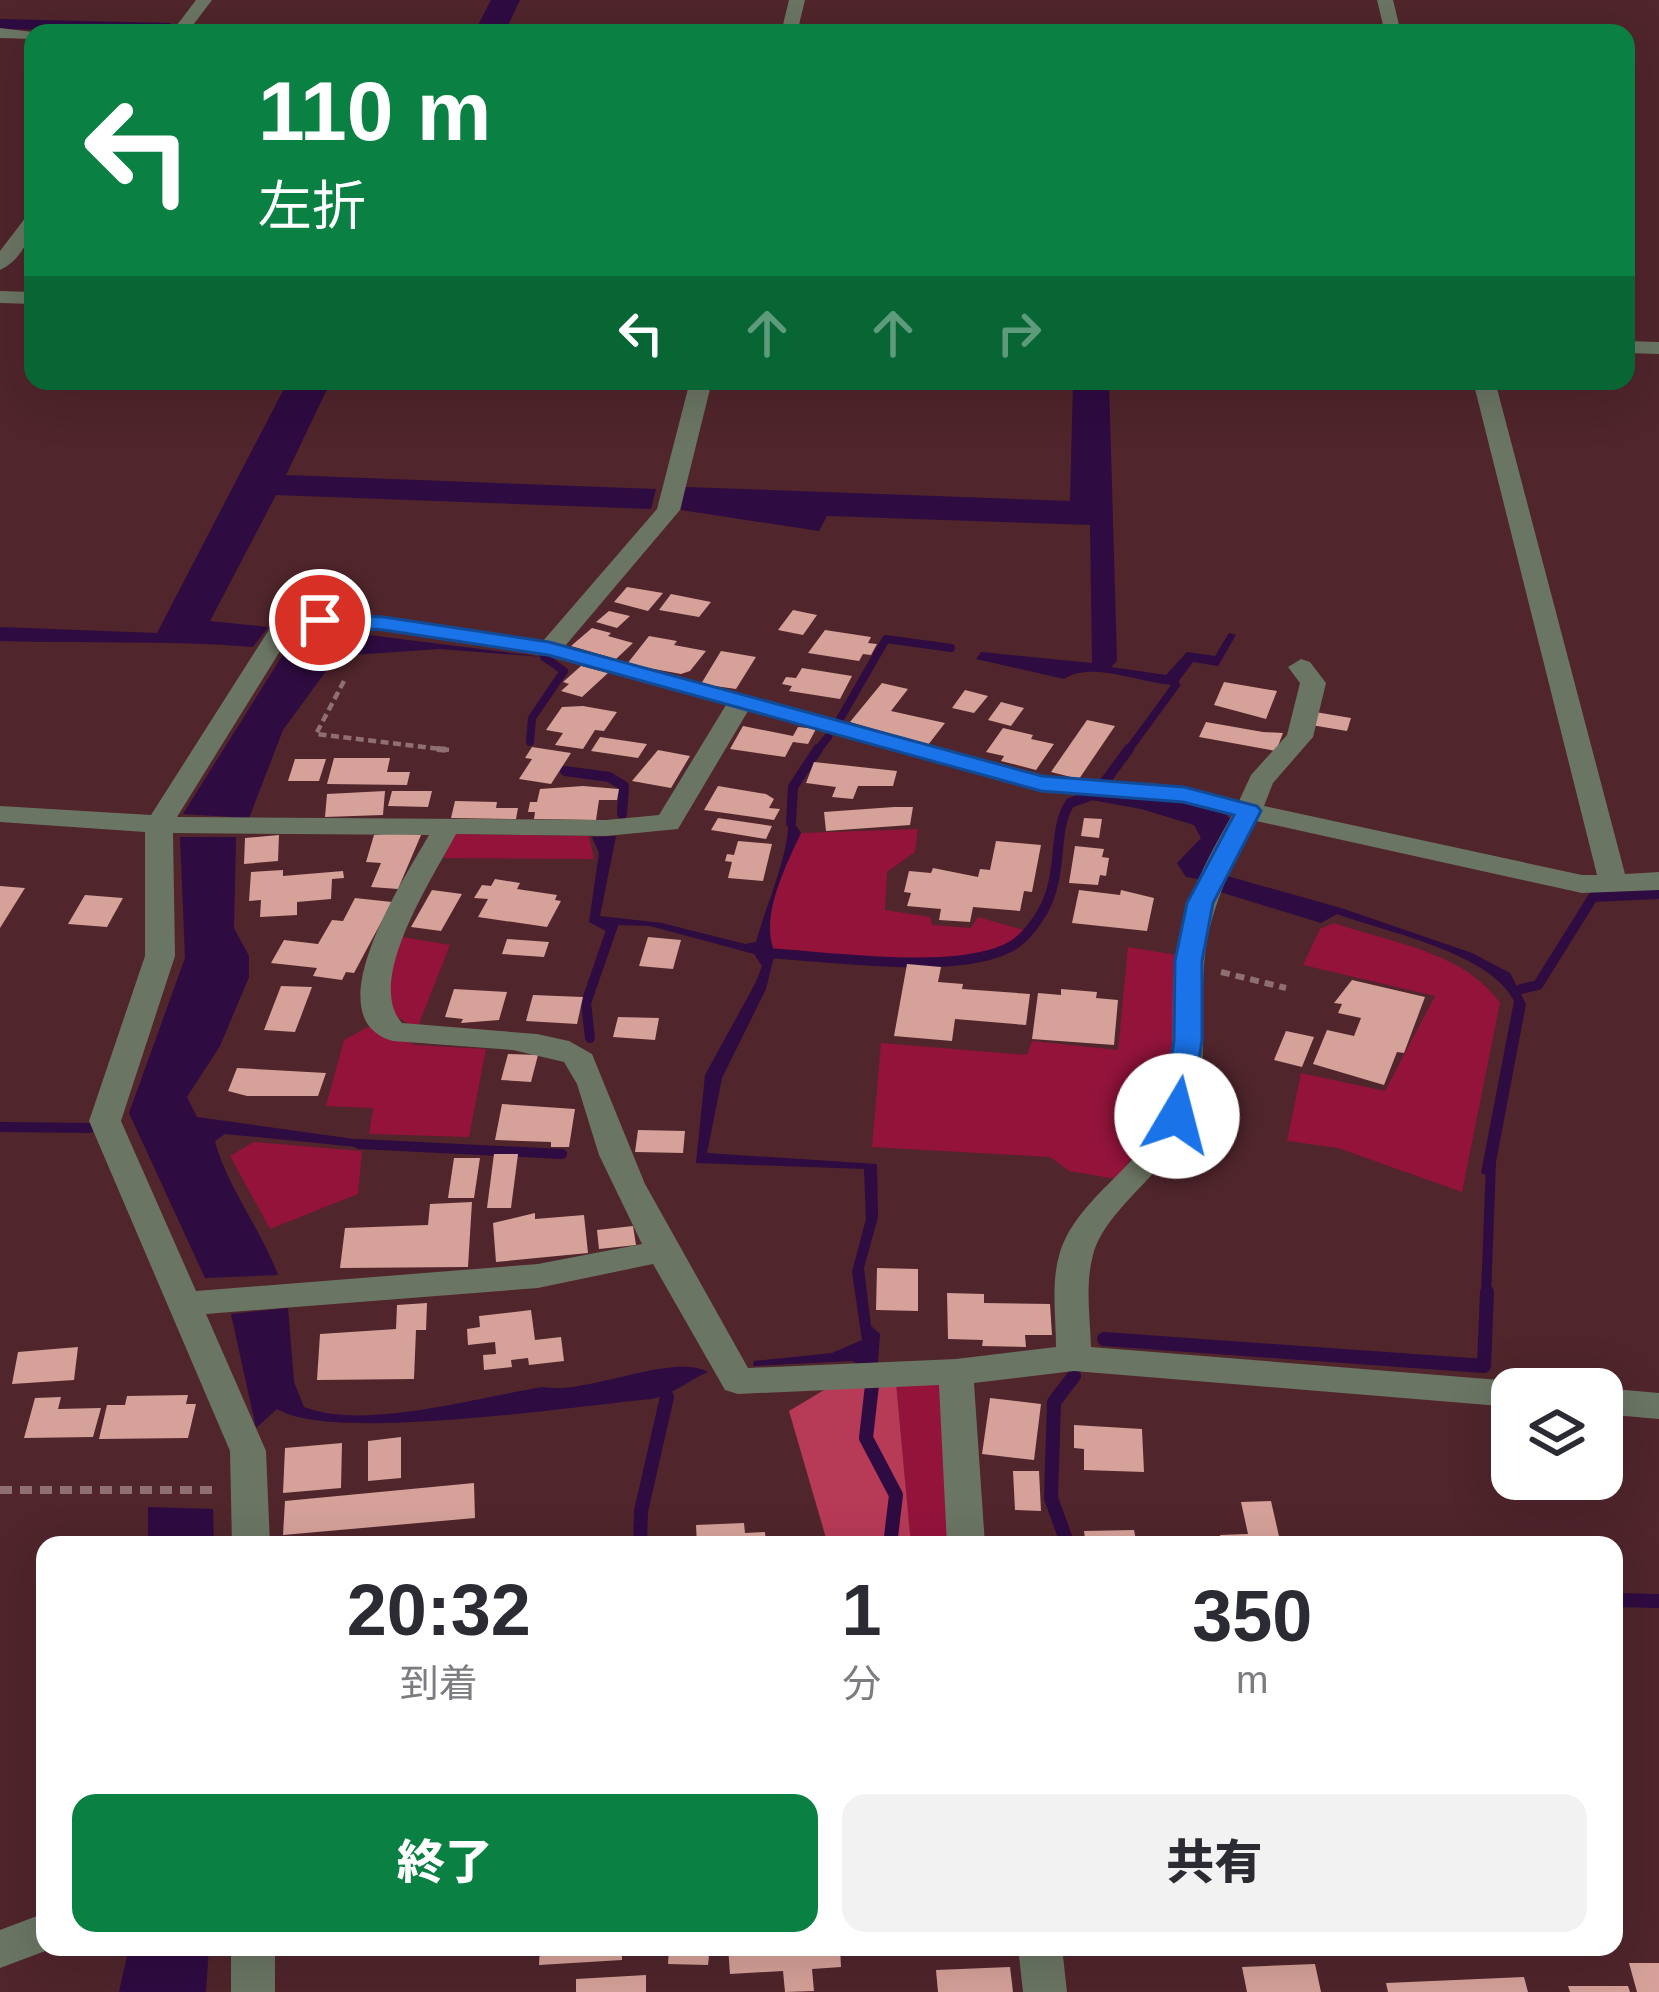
<!DOCTYPE html>
<html lang="ja">
<meta charset="utf-8">
<style>
body{margin:0;font-family:Arial,"Noto Sans JP",sans-serif;background:#f2f2f3;color:#2b2b33;height:100vh;display:flex;flex-direction:column;font-size:45px;white-space:nowrap}
*{box-sizing:border-box;margin:0}
p{font-size:39px;color:#7c7c81}
.icon{flex:none;width:66px;height:66px;fill:none;stroke:currentColor;stroke-width:2;stroke-linecap:round;stroke-linejoin:round}
.map{position:relative;flex:1;overflow:hidden}
.drawer{position:absolute;left:36px;top:1536px;width:1587px;height:420px;display:flex;flex-direction:column;background:#fff;border-radius:24px;box-shadow:0 12px 48px #0002}
.drawer>*{flex:none}
.banner{position:absolute;left:24px;top:24px;width:1611px;height:366px;border-radius:24px;box-shadow:0 12px 48px #0002;background:#0b8043;color:#fff;overflow:hidden}
.fabs{position:absolute;left:1491px;top:1368px;display:grid;gap:24px}
.fabs a{display:grid;place-items:center;width:132px;height:132px;border-radius:24px;background:#fff;box-shadow:0 12px 48px #0002;font-size:60px}
.pin{position:absolute;display:grid;place-items:center;width:102px;height:102px;color:#fff;margin:-51px;border:6px solid #fff;border-radius:50%;box-shadow:0 3px 12px #0007}
.me{position:absolute;width:132px;margin:-66px;rotate:8deg;stroke-linejoin:round;filter:drop-shadow(0 0 9px #0008)}
.turn{display:flex;align-items:center;gap:42px;height:252px;padding:0 36px;font-size:54px}
.turn .icon{width:156px;height:156px;stroke-width:2.5}
.turn b{display:block;font-size:84px;line-height:102px}
.lanes{display:flex;align-items:center;height:114px;padding:0 36px;background:#0003;justify-content:center;gap:60px;direction:ltr}
.lanes .off{opacity:.35}
.eta{display:flex;justify-content:space-evenly;align-items:center;height:204px;text-align:center}
.eta b{font-size:72px;font-weight:800;line-height:84px}
.button{display:flex;gap:24px;margin-top:auto;padding:24px 36px}
.button a{flex:1;height:138px;border-radius:24px;background:#0b8043;color:#fff;font-size:48px;font-weight:800;line-height:138px;text-align:center}
.button a+a{background:#f2f2f3;color:#2b2b33}
.map>svg:first-child{display:block}
</style>
<div class="map">
<svg width="1659" height="1992" viewBox="0 0 1659 1992">
<rect width="100%" height="100%" fill="#50252c"/>
<g fill="#93133b">
<path d="M918,829L915,852L887,872L885,910L930,917L932,925L971,928L978,917L1034,933C967,979 856,959 777,957C758,920 784,868 801,833Z"/>
<path d="M455,834L589,836L594,859L443,858Z"/>
<path d="M1334,923C1389,942 1465,952 1500,1003L1462,1192L1338,1148L1287,1141L1301,1073L1385,1091L1435,996L1303,965L1320,929Z"/>
<path d="M402,937L450,945L417,1029L392,1014L389,974Z"/>
<path d="M1128,947L1177,955L1173,1044L1158,1122L1116,1179L1069,1171L1050,1157L872,1147L881,1043L1027,1055L1032,1041L1118,1050Z"/>
<path d="M372,1025L415,1045L486,1049L469,1137L369,1134L373,1108L326,1106L344,1040Z"/>
<path d="M254,1142L362,1151L358,1194L270,1229L230,1156Z"/>
<path d="M940,1379L950,1545H911L896,1383Z"/>
</g>
<path fill="#b73a57" d="M896,1383L911,1545H828L789,1411L824,1390Z"/>
<g fill="#2e0b41">
<path d="M491,0H520L505,32L539,33H198L205,25L475,31Z"/>
<path d="M0,19L171,23L161,32L0,29Z"/>
<path d="M288,381H331L286,475L656,489L651,509L276,495L210,621L268,627L253,647C169,640 85,644 0,641V627L157,633Z"/>
<path d="M1073,381H1109L1117,661L1111,667L1166,675L1187,652L1215,656L1229,633L1236,635L1218,666L1193,662L1176,685C1143,685 1093,660 1064,679L976,659L981,652L1092,663L1090,525L827,516L819,531L681,510L685,487L1070,501Z"/>
<path d="M313,628L544,657L440,649L337,656L283,730L249,818L183,814L284,653L301,632Z"/>
<path d="M1134,798C1166,799 1209,792 1230,819L1198,879L1186,877L1177,863L1201,838L1194,825L1128,805Z"/>
<path d="M788,814L801,833C786,865 758,920 775,953L766,989L722,1078L707,1153L877,1164L878,1217L864,1268L871,1326L880,1334L878,1362L862,1366L852,1361L753,1366L754,1361L832,1353L862,1340L852,1272L866,1219L864,1169L696,1163L705,1075L756,982L762,966L754,954L650,926L617,925L610,933L589,922L599,853L592,837L616,836L600,916L662,923L745,944L756,942C766,905 792,849 788,814Z"/>
<path d="M180,837H236L234,928L249,956V977L220,1046L187,1097L197,1117L361,1140L357,1147L225,1134L215,1141C225,1183 262,1231 278,1275L205,1278L129,1113L185,958Z"/>
<path d="M1227,876L1341,908L1472,953L1510,973L1526,1004L1493,1178L1481,1173L1514,1001C1491,953 1386,932 1337,914L1321,923L1220,892Z"/>
<path d="M288,1308L294,1382L304,1407C364,1431 479,1397 543,1387C587,1395 673,1352 708,1372C687,1381 671,1396 651,1399C575,1406 332,1443 277,1409L256,1428L231,1314Z"/>
<path d="M148,1507L213,1509L214,1545H148Z"/>
<path d="M129,1947H209L206,1992H119Z"/>
</g>
<g fill="none" stroke-linecap="round" stroke-linejoin="round">
<g stroke="#2e0b41" stroke-width="8">
<path d="M840,719L886,639L951,648"/>
<path d="M530,742L532,718L564,671L544,657"/>
<path d="M816,752L828,737"/>
<path d="M1127,752L1176,685"/>
</g>
<g stroke="#2e0b41" stroke-width="10">
<path d="M565,771L609,777L624,786L622,814"/>
<path d="M1101,787L1129,749"/>
<path d="M791,823L793,787L818,749"/>
<path d="M765,953C828,956 949,975 1006,949C1023,942 1035,925 1044,909C1064,871 1052,830 1070,803L1092,795L1142,804"/>
<path d="M1521,989L1538,985L1593,897L1659,894"/>
<path d="M590,1038L586,1003L613,925"/>
<path d="M0,1127L90,1128"/>
<path d="M359,1144L562,1154"/>
<path d="M1486,1295L1491,1162"/>
</g>
<g stroke="#2e0b41" stroke-width="14">
<path d="M1104,1339L1484,1366L1487,1292"/>
<path d="M872,1385L866,1438L896,1495L890,1545"/>
<path d="M640,1545L641,1511L667,1397"/>
<path d="M1068,1545L1051,1498L1054,1402L1074,1376"/>
<path d="M1614,1600L1659,1601"/>
</g>
</g>
<g fill="#d5a198">
<path d="M627,587L663,593L648,611L614,602Z"/>
<path d="M671,594L711,602L699,617L659,610Z"/>
<path d="M793,610L817,615L803,635L778,630Z"/>
<path d="M609,611L630,616L617,628L596,622Z"/>
<path d="M592,628L611,633L608,636L633,643L616,659L571,646Z"/>
<path d="M825,630L871,637L868,643L877,644L871,655L863,654L859,661L808,653Z"/>
<path d="M649,636L677,641L674,645L706,651L690,671L681,674L627,664Z"/>
<path d="M721,651L756,657L736,689L701,684Z"/>
<path d="M581,666L608,673L582,697L561,691L569,684L563,682Z"/>
<path d="M802,668L852,676L840,699L789,691L792,686L782,684L786,677L796,678Z"/>
<path d="M1224,682L1277,691L1266,719L1214,705Z"/>
<path d="M882,683L908,689L891,711L945,723L928,745L850,722Z"/>
<path d="M965,690L988,696L974,713L952,708Z"/>
<path d="M1001,702L1024,708L1011,726L988,720Z"/>
<path d="M583,706L617,712L604,731L595,730L583,749L555,745L563,733L546,730L562,707Z"/>
<path d="M1315,712L1351,718L1347,731L1311,725Z"/>
<path d="M1087,720L1115,726L1079,779L1051,772Z"/>
<path d="M1206,722L1263,732L1283,733L1276,751L1199,737Z"/>
<path d="M743,726L793,736L798,727L816,729L808,744L793,742L785,757L730,749Z"/>
<path d="M1003,728L1033,735L1031,739L1054,744L1036,770L1001,761L1004,756L986,752Z"/>
<path d="M600,737L647,744L638,758L591,751Z"/>
<path d="M532,747L571,753L551,784L519,779L532,759L525,758Z"/>
<path d="M658,750L690,756L671,788L632,781Z"/>
<path d="M334,758H390L387,772H410L407,785L327,784Z"/>
<path d="M295,759H326L319,781H288Z"/>
<path d="M814,762L897,771L893,786H858L853,799L832,797L836,787L806,783Z"/>
<path d="M583,786L619,789L617,800H599L596,820L534,819L535,812H528L530,802H537L540,789Z"/>
<path d="M718,786L766,794L774,799L769,808L780,809L774,820L704,810Z"/>
<path d="M385,791L383,815L325,817L327,794Z"/>
<path d="M392,791H432L428,807L388,806Z"/>
<path d="M455,801L497,802L496,808H518L516,819L451,818Z"/>
<path d="M894,807H913L910,825L826,831L824,812Z"/>
<path d="M718,818L772,826L766,839L711,830Z"/>
<path d="M1084,818L1102,819L1099,838L1081,836Z"/>
<path d="M396,833L421,835L398,889L371,887L381,863L366,862L374,835Z"/>
<path d="M279,835L278,861L244,864L245,838Z"/>
<path d="M738,841L772,844L763,881L728,878L732,862L725,861L727,854L734,855Z"/>
<path d="M996,841L1041,845L1032,892L1024,891L1020,911L973,907L970,922L939,920L941,909L907,906L911,893L904,892L909,871L931,873L933,868L978,877L980,869L990,870Z"/>
<path d="M1075,846L1104,849L1102,857L1109,858L1106,876L1100,875L1098,885L1069,883Z"/>
<path d="M283,870V876L343,871L344,878L332,879L331,899L297,902V915L260,917L261,900L249,901L251,872Z"/>
<path d="M495,879L520,883L517,889L557,895L555,900L561,901L547,927L478,917L488,899L474,898L482,885L491,886Z"/>
<path d="M0,886L25,888L0,928Z"/>
<path d="M432,890L462,894L441,931L411,927Z"/>
<path d="M1079,890L1120,895L1121,890L1154,898L1147,931L1072,923Z"/>
<path d="M85,895L123,898L107,927L68,924Z"/>
<path d="M355,898L392,902L354,973L346,972L342,980L313,976L317,968L271,963L284,940L318,944L332,920L343,921Z"/>
<path d="M648,937L681,940L673,969L639,966Z"/>
<path d="M507,939L549,942L544,957L502,954Z"/>
<path d="M907,964L941,967L938,982L963,984L962,989L1030,994L1026,1025L955,1019L952,1041L894,1036Z"/>
<path d="M1352,980L1425,997L1404,1053L1397,1052L1384,1085L1313,1064L1327,1030L1354,1036L1361,1018L1338,1013L1342,1004L1334,1003Z"/>
<path d="M281,986L312,987L295,1032L264,1030Z"/>
<path d="M454,989L507,992L499,1020L461,1023L463,1019L445,1017Z"/>
<path d="M1061,989L1097,992L1096,998L1118,1000L1114,1045L1032,1039L1038,993L1061,995Z"/>
<path d="M533,995L583,997L577,1024L526,1021Z"/>
<path d="M618,1017L659,1018L655,1040L613,1037Z"/>
<path d="M1286,1031L1314,1037L1302,1067L1274,1060Z"/>
<path d="M508,1054L538,1055L531,1082L501,1080Z"/>
<path d="M237,1068L326,1073L318,1096H247L228,1091Z"/>
<path d="M502,1104L575,1109L569,1147H551V1142L495,1140Z"/>
<path d="M638,1130L685,1131L683,1153L635,1152Z"/>
<path d="M494,1154H518L511,1208H487Z"/>
<path d="M454,1158H480L474,1198H448Z"/>
<path d="M472,1202L468,1267L340,1268L345,1228L428,1225L430,1204Z"/>
<path d="M535,1213V1219L584,1215L588,1253L496,1262L493,1223Z"/>
<path d="M633,1226L636,1245L599,1249L597,1230Z"/>
<path d="M877,1268L918,1269V1311L876,1310Z"/>
<path d="M947,1293L984,1294V1303L1050,1304L1052,1335H1025L1026,1347L982,1346L983,1340L948,1339Z"/>
<path d="M427,1303L426,1330H416L414,1379L317,1380L320,1334L396,1329L397,1305Z"/>
<path d="M531,1310L535,1340L561,1337L564,1361L529,1365L528,1358L511,1360L512,1367L484,1370L483,1355L496,1354L495,1342L468,1345L467,1329L480,1327L479,1316Z"/>
<path d="M78,1347L74,1380L12,1384L18,1352Z"/>
<path d="M188,1395L186,1404H196L188,1438L99,1439L107,1405H125L127,1396Z"/>
<path d="M61,1397L58,1409L101,1408L93,1437L24,1438L35,1398Z"/>
<path d="M990,1398L1041,1404L1034,1460L982,1454Z"/>
<path d="M1074,1425L1142,1429L1144,1472L1084,1470V1449L1074,1448Z"/>
<path d="M401,1437V1478L368,1481V1441Z"/>
<path d="M342,1443L341,1488L283,1493L285,1448Z"/>
<path d="M1013,1471H1039L1041,1511L1015,1510Z"/>
<path d="M474,1483L475,1518L283,1535L285,1501Z"/>
<path d="M1271,1501L1281,1545H1222L1220,1535L1248,1534L1241,1502Z"/>
<path d="M744,1523L745,1533L765,1532L766,1545H697L696,1525Z"/>
<path d="M1134,1530L1137,1545H1086L1084,1531Z"/>
<path d="M1044,1536L1046,1545H989L988,1540Z"/>
<path d="M540,1947H622V1960L539,1965Z"/>
<path d="M669,1947H710L708,1965L668,1964Z"/>
<path d="M728,1947H840L841,1967L812,1969L814,1991L785,1992L783,1971L730,1974Z"/>
<path d="M1629,1963H1659V1992H1637Z"/>
<path d="M1315,1964L1321,1992H1247L1242,1967Z"/>
<path d="M1010,1967L1013,1992H938L936,1970Z"/>
<path d="M646,1975V1992H576V1979Z"/>
<path d="M1524,1977L1528,1992H1388L1386,1983Z"/>
<path d="M1568,1986H1628L1630,1992H1570Z"/>
</g>
<g fill="none" stroke-linecap="round" stroke-linejoin="round">
<path stroke="#8f6f74" stroke-width="4.5" stroke-dasharray="8 4.5" stroke-linecap="butt" d="M344,681L316,734L449,750"/>
<g stroke="#8f6f74" stroke-width="6" stroke-dasharray="9 6" stroke-linecap="butt">
<path d="M437,749L449,750"/>
<path d="M1221,972L1286,988"/>
</g>
<path stroke="#8f6f74" stroke-width="8" stroke-dasharray="12 8" stroke-linecap="butt" d="M0,1490H217"/>
<g fill="#6b7563" fill-rule="evenodd">
<path d="M196,0H212L187,33H171Z"/>
<path d="M789,0H805L797,33H781Z"/>
<path d="M1377,0H1393L1401,33H1385Z"/>
<path d="M0,28L41,33H33V39L0,38Z"/>
<path d="M33,215C33,237 20,261 0,270V251L26,217Z"/>
<path d="M0,291L33,292V304L0,303Z"/>
<path d="M1626,341L1659,342V354L1626,353Z"/>
<path d="M690,381H712L680,510L565,646L1042,775L1184,787L1239,801L1251,775L1287,735L1300,683L1288,667L1301,659L1310,662L1326,683L1313,737L1273,783L1264,806L1582,875H1597L1473,381H1495L1625,874L1659,872V890L1582,893L1256,821C1230,867 1207,914 1204,967C1200,1016 1209,1066 1193,1113C1174,1169 1106,1206 1093,1255C1085,1284 1090,1317 1091,1347L1512,1381L1527,1389H1512V1407L1074,1371L974,1383L985,1545H947L939,1385L738,1394L725,1390L653,1264L538,1288L206,1314L266,1451L270,1545H232L230,1451L89,1121L145,956V832L0,822V806L151,815L279,614L384,617L543,641L657,509ZM295,627L384,631L547,656L726,705L659,815L606,820L177,817ZM748,711L1041,791L1184,803L1232,815C1206,861 1181,907 1175,960C1169,1011 1179,1065 1161,1115C1140,1170 1075,1198 1059,1256C1051,1284 1056,1318 1056,1347L956,1359L748,1368L645,1184L592,1054L569,1041L537,1034L402,1023C364,981 434,876 456,834L606,836L678,829ZM173,833L429,835C407,874 311,1019 393,1041L513,1050L564,1062L577,1084L599,1155L642,1244L538,1264L196,1291L121,1121L175,956Z"/>
<path d="M1602,1388L1659,1393V1419L1602,1414Z"/>
<path d="M45,1913V1947H56L0,1968V1930Z"/>
<rect x="231" y="1947" width="44" height="45"/>
<path d="M1018,1947H1062L1067,1992H1023Z"/>
</g>
</g>
<path fill="#1a73e8" stroke="#114b97" stroke-width="3" d="M320,614L384,617L549,642L1042,776L1184,787L1257,806L1261,811L1213,903L1202,961V1040L1191,1116L1177,1126L1162,1116L1174,1040L1175,961L1187,903L1234,815L1183,802L1041,791L548,655L384,630L312,625L309,620Z"/>
</svg>
<div class="fabs">
<a><svg class="icon" aria-label="layers" viewBox="0 0 24 24"><path d="M12 4l9 5-9 5-9-5zM3 14l9 5 9-5"/></svg></a>
</div>
<div class="pin" style="left:320px;top:620px;background:#d93025"><svg class="icon" aria-label="arrive" viewBox="0 0 24 24"><path d="M6 21V4h12l-3 4 3 4H6"/></svg></div>
<svg class="me" style="left:1177px;top:1116px" viewBox="-20 -20 40 40"><circle r="19" fill="#fff"/><path d="M0-13L10 11 0 6-10 11z" fill="#1a73e8"/></svg>
<div class="banner">
<div class="turn"><svg class="icon" aria-label="left" viewBox="0 0 24 24"><path d="M17 20v-9H6M10 6l-5 5 5 5"/></svg><div><b>110 m</b>左折</div></div>
<div class="lanes"><svg class="icon" aria-label="left" viewBox="0 0 24 24"><path d="M17 20v-9H6M10 6l-5 5 5 5"/></svg><svg class="icon off" aria-label="ahead" viewBox="0 0 24 24"><path d="M12 20V5M6 11l6-6 6 6"/></svg><svg class="icon off" aria-label="ahead" viewBox="0 0 24 24"><path d="M12 20V5M6 11l6-6 6 6"/></svg><svg class="icon off" aria-label="right" viewBox="0 0 24 24"><path d="M7 20v-9h11M14 6l5 5-5 5"/></svg></div>
</div>
<section class="drawer">
<div class="eta">
<div><b>20:32</b><p>到着</p></div>
<div><b>1</b><p>分</p></div>
<div><b>350</b><p>m</p></div>
</div>
<div class="button"><a>終了</a><a>共有</a></div>
</section>
</div>
